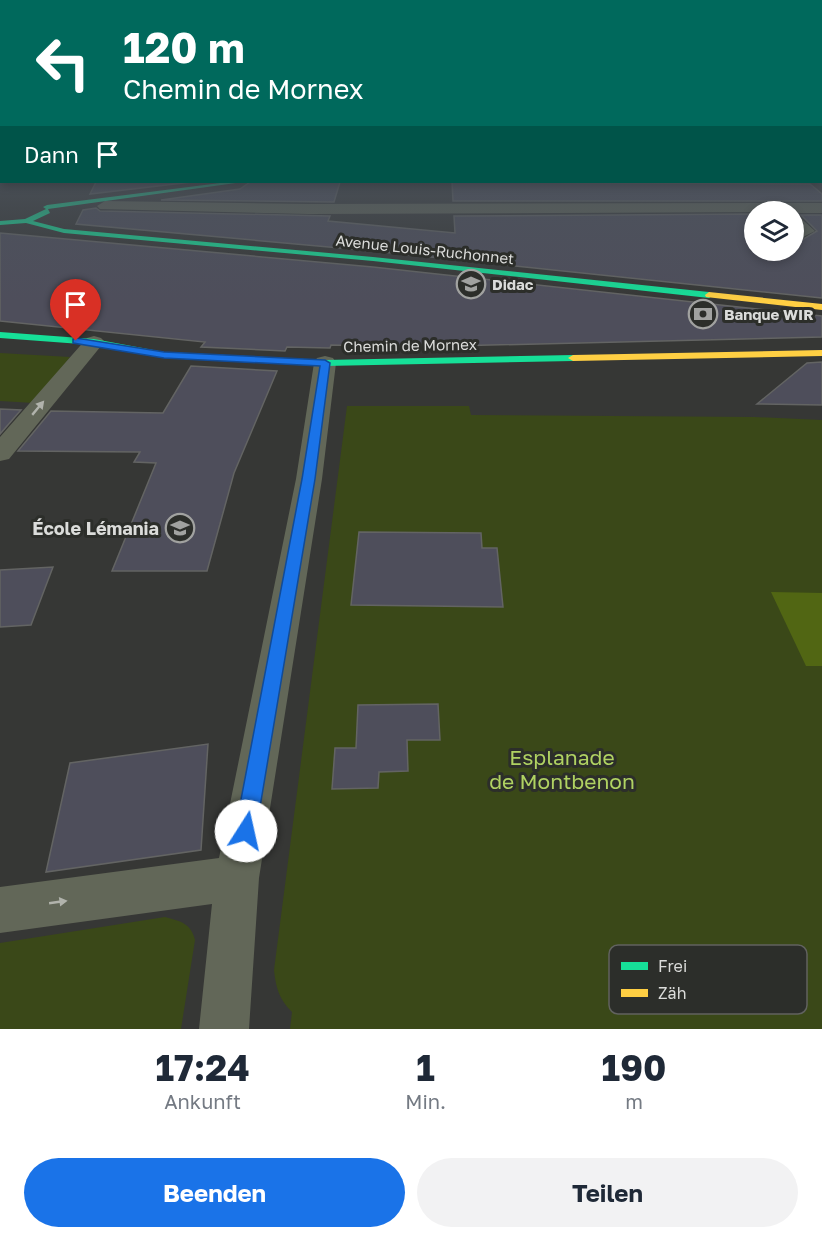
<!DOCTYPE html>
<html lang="de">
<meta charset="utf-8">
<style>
body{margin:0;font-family:"Golos Text",sans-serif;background:#f2f2f3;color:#1f2937;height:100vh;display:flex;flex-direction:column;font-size:22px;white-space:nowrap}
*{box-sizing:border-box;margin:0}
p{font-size:20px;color:#747a83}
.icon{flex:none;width:33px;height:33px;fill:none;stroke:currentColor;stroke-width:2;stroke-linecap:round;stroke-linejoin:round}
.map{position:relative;height:1029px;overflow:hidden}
.details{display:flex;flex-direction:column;background:#fff;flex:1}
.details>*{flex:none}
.hud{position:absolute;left:0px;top:0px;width:822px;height:183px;box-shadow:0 3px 9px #0003;background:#00695c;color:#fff;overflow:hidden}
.tools{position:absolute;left:744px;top:201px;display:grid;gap:12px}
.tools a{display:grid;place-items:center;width:60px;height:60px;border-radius:50%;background:#fff;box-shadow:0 3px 9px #0003;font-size:30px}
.pin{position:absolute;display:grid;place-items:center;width:51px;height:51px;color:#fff;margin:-62px -26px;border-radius:50% 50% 50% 0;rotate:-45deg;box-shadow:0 0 6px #0007}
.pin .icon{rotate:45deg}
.me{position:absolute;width:66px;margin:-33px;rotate:10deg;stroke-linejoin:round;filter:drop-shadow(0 0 4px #0008)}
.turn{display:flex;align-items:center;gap:21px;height:126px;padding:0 24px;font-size:27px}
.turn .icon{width:78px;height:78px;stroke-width:2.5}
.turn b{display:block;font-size:42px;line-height:51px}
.then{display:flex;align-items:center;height:57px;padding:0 24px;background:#0003;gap:12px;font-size:22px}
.eta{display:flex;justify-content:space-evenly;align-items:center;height:102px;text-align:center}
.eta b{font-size:36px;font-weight:700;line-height:42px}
.button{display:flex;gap:12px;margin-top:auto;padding:12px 24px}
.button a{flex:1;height:69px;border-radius:36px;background:#1a73e8;color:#fff;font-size:24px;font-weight:700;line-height:69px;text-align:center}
.button a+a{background:#f2f2f3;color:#1f2937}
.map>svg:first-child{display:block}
</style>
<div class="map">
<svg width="822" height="1029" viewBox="0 0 822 1029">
<rect width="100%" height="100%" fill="#363735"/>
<g fill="#3a4818">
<path d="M0,353L70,357L34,403L0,401Z"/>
<path d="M347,406H469L471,415L754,417L822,420V1029H290L292,1012C279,999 276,988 274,970Z"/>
<path d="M165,917C180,921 191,923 195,940L181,1029H0V943Z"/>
</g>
<path fill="#516613" d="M771,592L822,593V666H806Z"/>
<g fill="#4e4e5b" stroke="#636463" stroke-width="1.5">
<path d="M96,182H192L90,194Z"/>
<path d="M250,182H340L334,202L161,200L240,189Z"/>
<path d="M452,182L810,184L822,194V201H453Z"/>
<path d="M96,208L100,211L330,216L328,221L455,233L454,216L754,214V250H794V236L802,240L817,231L801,215H822V298L373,251L76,224L83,210Z"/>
<path d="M0,233L373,267L822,316V337L411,347L331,345L330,348L287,347L285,351L201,347L205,342L0,321Z"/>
<path d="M822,362V405L757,404L807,363Z"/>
<path d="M191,366L277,371L234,473L207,571H112L156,463L134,462L140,452L18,451L51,411L163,413Z"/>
<path d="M0,409L21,410L0,434Z"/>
<path d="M359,532L481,533L482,548H497L503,607L351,605Z"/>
<path d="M53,567L31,625L0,627V570Z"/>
<path d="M438,704L440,740H407L408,771L379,772L378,788L332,789L335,748H356L358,705Z"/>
<path d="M208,744L201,850L46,872L70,763Z"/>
</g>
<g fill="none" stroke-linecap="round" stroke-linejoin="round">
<g fill="#626758" fill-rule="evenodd">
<path d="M105,201L309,204L822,203V213H795L815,231L801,238L794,234L796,229L794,226V212L309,214L100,209L97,206Z"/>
<path d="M94,336L101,338L105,342L101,346L9,459L0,461V437L87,338Z"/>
<path d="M325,356L333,358L336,363L322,479L259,878L249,1029H199L212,904L0,933V887L219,858L296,479L314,363L317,358Z"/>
</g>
<g fill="#16e098" fill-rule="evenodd">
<path d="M228,182H243L48,209L50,213L33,221L64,229L373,257L709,292L713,295L709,298L373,261L64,233L26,223L0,225V221L25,219L46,209L43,207L47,205Z"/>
<path d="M0,332L94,339L164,352L325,360L573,355L578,358L573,361L325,366L164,358L94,345L0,338Z"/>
</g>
<g fill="#ffcf43" fill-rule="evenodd">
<path d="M709,292L822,304V310L706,297L705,295Z"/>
<path d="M822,350V356L573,361L568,358L573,355Z"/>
</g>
</g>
<defs><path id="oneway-solid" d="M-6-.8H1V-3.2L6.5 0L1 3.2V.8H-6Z" transform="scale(1.5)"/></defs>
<g fill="#b1b3ac">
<use href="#oneway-solid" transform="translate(38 408) rotate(-50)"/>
<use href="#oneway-solid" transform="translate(58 902) rotate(-8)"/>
</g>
<linearGradient id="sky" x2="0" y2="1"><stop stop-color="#1e1e1d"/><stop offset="0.52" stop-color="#4c535c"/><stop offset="1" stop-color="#4c535c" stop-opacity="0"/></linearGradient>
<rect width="822" height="301" fill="url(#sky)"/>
<path fill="#1a73e8" stroke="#114b97" stroke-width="1.5" d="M76,338L164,352L325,360L330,363L315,479L256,831L253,838L246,841L238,838L235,831L302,479L320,366L164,358L73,343V339Z"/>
<defs>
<g id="school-ring" transform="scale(1.5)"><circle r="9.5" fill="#2c2e2a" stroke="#a1a2a0" stroke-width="1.5"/><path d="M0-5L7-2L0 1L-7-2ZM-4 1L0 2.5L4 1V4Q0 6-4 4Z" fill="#a1a2a0"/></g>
<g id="bank-ring" transform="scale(1.5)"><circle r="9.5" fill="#2c2e2a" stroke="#a1a2a0" stroke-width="1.5"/><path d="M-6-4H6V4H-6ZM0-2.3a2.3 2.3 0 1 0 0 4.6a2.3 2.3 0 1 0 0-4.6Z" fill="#a1a2a0"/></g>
</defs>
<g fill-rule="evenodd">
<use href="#school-ring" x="471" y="284"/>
<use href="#bank-ring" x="703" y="314"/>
<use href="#school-ring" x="180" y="528"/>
</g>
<g text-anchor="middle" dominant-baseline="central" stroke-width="6" stroke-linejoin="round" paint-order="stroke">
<g font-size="15" fill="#dbdcda" stroke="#2c2e2a">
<text transform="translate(425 249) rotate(6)">Avenue Louis-Ruchonnet</text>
<text transform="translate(410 345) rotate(-1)">Chemin de Mornex</text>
</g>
<g font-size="15" font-weight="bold" fill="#dbdcda" stroke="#2c2e2a" text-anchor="start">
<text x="492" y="284">Didac</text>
<text x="724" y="314">Banque WIR</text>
</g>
<g font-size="18" font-weight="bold" fill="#dbdcda" stroke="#2c2e2a" text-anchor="end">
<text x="159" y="528">École Lémania</text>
</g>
<g font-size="21" fill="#b0d262" stroke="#2c2e2a">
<text x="562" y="757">Esplanade<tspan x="562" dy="24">de Montbenon</tspan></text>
</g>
</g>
<rect x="609" y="945" width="198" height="69" rx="9" fill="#2c2e2a" stroke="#61625f" stroke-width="1.5"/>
<rect x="621" y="962" width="27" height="8" fill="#16e098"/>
<rect x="621" y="989" width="27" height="8" fill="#ffcf43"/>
<g font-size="16" fill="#dbdcda">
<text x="658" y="972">Frei</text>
<text x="658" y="999">Zäh</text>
</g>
</svg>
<div class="tools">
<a><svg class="icon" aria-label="layers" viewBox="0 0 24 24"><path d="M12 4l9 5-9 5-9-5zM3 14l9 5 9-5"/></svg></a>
</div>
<div class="pin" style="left:76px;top:341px;background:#d93025"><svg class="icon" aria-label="arrive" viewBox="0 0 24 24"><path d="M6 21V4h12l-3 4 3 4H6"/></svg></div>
<svg class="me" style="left:246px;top:831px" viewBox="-20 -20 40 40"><circle r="19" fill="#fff"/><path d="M0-13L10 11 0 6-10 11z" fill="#1a73e8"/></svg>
<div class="hud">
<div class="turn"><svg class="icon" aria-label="left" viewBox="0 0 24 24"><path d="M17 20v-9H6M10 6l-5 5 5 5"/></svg><div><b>120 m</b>Chemin de Mornex</div></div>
<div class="then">Dann<svg class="icon" aria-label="arrive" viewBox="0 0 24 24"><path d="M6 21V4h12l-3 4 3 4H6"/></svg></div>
</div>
</div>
<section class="details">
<div class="eta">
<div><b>17:24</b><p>Ankunft</p></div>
<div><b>1</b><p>Min.</p></div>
<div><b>190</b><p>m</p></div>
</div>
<div class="button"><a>Beenden</a><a>Teilen</a></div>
</section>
